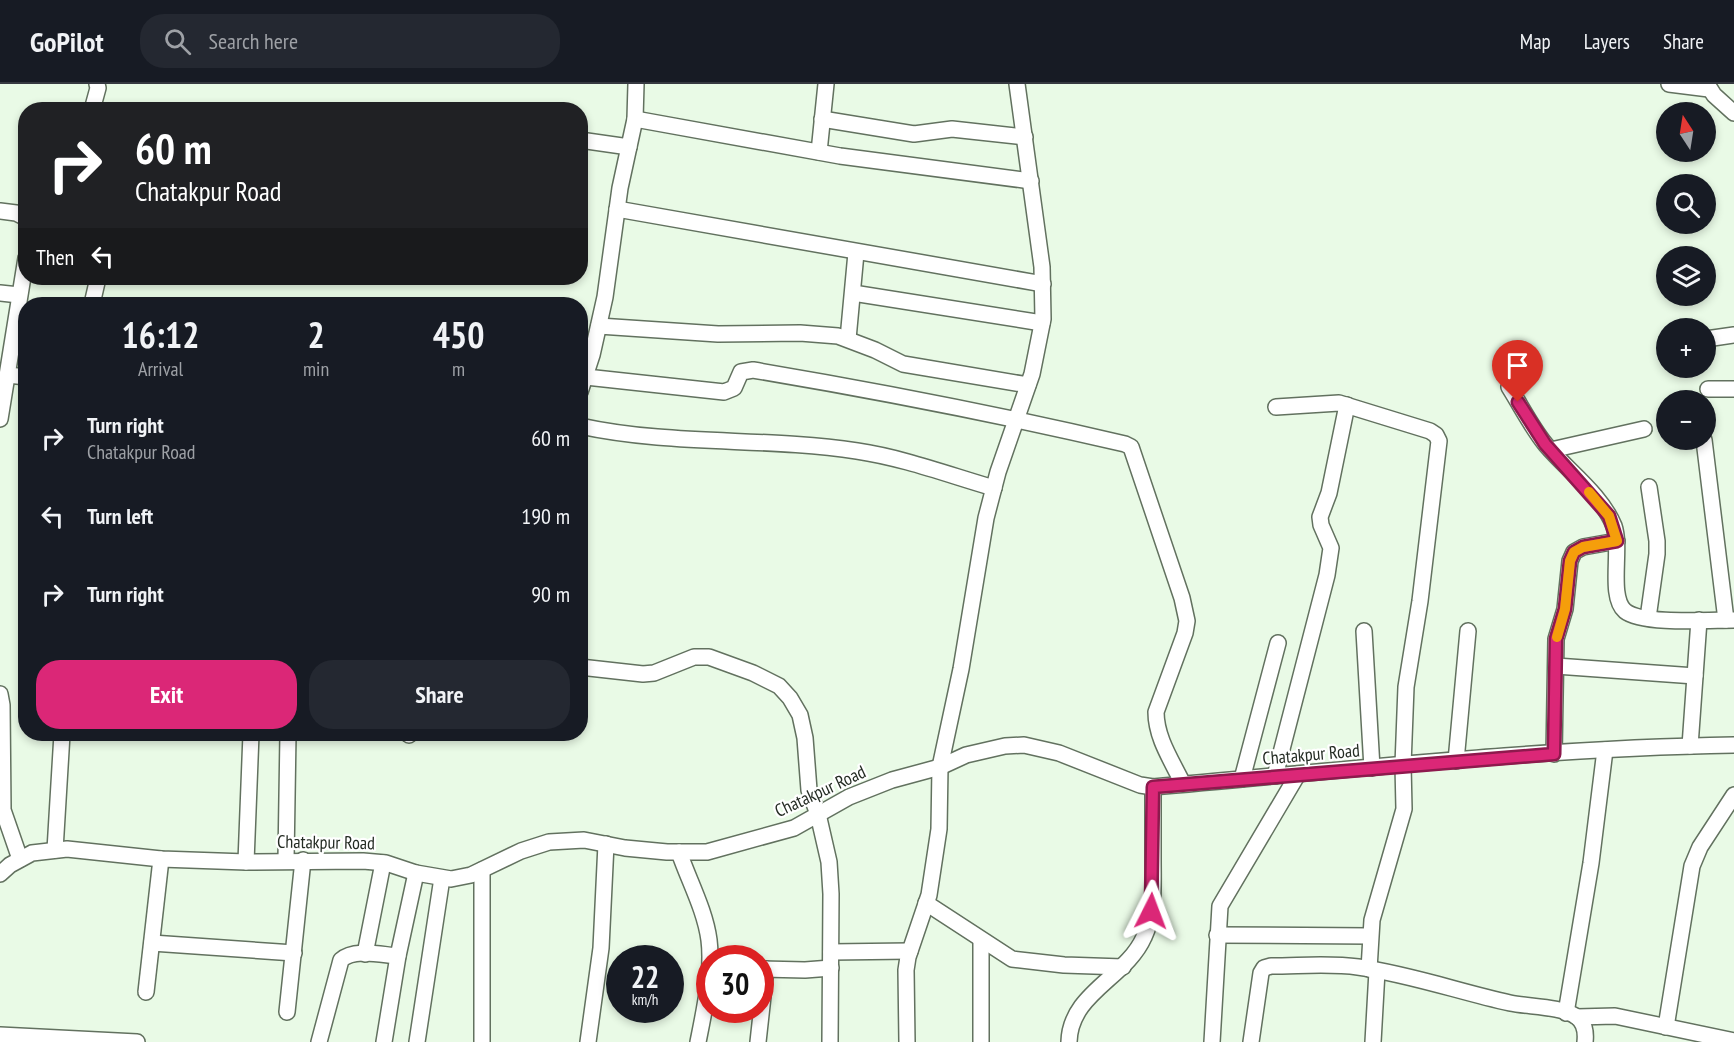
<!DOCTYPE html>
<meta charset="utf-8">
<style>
body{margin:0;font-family:"PT Sans Narrow",sans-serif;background:#242831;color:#f1f3f6;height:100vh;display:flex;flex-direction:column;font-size:22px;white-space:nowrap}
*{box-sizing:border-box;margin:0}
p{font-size:20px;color:#9ea1a6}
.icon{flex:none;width:33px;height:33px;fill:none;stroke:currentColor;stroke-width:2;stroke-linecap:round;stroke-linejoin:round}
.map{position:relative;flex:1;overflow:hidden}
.sheet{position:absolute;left:18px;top:213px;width:570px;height:444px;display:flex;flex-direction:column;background:#171b24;border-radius:24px;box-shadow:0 3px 9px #0003}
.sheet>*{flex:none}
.hud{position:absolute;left:18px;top:18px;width:570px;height:183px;border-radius:24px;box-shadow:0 3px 9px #0003;background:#202124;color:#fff;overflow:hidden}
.needle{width:39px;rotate:348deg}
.buttons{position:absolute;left:1656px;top:18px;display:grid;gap:12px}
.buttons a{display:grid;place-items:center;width:60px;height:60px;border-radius:50%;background:#171b24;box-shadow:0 3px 9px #0003;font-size:30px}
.speed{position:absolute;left:606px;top:861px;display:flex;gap:12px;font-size:30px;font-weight:700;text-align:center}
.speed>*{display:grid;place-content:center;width:78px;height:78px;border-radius:50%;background:#171b24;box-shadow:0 3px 9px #0003;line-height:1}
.speed small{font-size:15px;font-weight:400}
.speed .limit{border:9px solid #d22;background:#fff;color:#111}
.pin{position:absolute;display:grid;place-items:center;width:51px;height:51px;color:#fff;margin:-62px -26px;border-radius:50% 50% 50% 0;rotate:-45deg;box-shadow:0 0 6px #0007}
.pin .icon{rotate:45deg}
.me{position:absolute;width:66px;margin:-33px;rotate:3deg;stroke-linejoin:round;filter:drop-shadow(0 0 4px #0008)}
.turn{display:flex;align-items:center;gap:21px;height:126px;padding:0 18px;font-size:27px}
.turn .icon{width:78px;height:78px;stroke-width:2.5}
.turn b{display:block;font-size:42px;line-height:51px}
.then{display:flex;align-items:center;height:57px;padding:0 18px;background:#0003;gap:12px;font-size:22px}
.eta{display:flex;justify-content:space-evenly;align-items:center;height:102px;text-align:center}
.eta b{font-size:36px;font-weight:600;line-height:42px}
.action{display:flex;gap:12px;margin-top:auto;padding:12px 18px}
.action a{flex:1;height:69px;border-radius:24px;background:#db2777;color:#fff;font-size:24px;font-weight:600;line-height:69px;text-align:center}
.action a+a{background:#242831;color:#f1f3f6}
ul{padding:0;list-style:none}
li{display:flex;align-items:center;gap:18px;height:78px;padding:0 18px}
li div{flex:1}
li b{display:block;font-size:22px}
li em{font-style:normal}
header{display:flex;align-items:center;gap:36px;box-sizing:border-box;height:84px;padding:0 30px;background:#171b24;border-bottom:2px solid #363941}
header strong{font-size:28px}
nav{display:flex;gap:33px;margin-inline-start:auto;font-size:21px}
.search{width:420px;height:54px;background:#242831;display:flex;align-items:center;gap:15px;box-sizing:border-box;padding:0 21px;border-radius:24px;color:#9ea1a6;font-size:22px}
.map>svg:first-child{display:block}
</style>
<header>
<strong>GoPilot</strong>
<div class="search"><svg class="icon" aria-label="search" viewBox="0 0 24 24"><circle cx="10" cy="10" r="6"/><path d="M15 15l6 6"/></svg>Search here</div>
<nav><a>Map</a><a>Layers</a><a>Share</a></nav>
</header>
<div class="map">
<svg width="1734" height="958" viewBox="0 0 1734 958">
<rect width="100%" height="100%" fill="#e9fae6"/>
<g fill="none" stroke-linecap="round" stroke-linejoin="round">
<g stroke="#62715f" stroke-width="18">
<g id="street">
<path d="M1669,0L1709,5"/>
<path d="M1707,0L1714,11L1734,29"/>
<path d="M92,26L98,4L97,0"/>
<path d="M635,35L840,72L1031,97"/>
<path d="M822,35L914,50L952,45L1025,53"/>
<path d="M580,56L629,63"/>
<path d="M819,68L826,0"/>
<path d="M617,125L1043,200"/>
<path d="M0,127L16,129L26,134"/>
<path d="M0,209L19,211"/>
<path d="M853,209L1042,239"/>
<path d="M92,220L98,194"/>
<path d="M599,242L718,250L800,249L838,252L875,266L903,280L1028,301"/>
<path d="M848,255L856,169"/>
<path d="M1706,255L1734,251"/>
<path d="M8,291L26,293"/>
<path d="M586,293L724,308L734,304L741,288L753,286C878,307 1001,331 1125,360L1131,363L1182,514L1187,537L1185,549L1156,628C1156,654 1172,677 1183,700"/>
<path d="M1509,303C1521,322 1532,344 1546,361C1568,387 1601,410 1614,442C1622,465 1608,512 1625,527C1642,541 1710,536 1734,536"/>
<path d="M1708,305H1734"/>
<path d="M580,308L592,271L605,213L620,104L635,35L636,0"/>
<path d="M1276,323L1339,319L1430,347L1436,351L1439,357L1420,517L1406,603L1403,681L1404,725L1372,836L1369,885"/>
<path d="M0,335L26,174"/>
<path d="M580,342C672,362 766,353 857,367C904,374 949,391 994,404"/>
<path d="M1704,356L1726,536"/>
<path d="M1551,366L1644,345"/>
<path d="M1648,534L1657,470V457L1649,403"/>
<path d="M1364,547L1372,684"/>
<path d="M1556,582L1695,592"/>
<path d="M580,583L643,590L654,589L694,573H709L753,589L779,602L790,614L800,631L805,654L809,706L818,730L829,778L831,810L830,958"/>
<path d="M0,610L2,621L3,726L20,775"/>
<path d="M409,651L410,650"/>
<path d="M1690,662L1699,536"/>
<path d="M1554,670L1556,555L1565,525L1570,477L1574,468L1583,463L1617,457"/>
<path d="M1456,677L1468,547"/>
<path d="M1275,692L1327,491L1331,464L1321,441L1320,433L1329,409L1347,321"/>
<path d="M1242,695L1278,559"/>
<path d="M55,766L62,650"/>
<path d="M679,768C689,797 705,826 709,856C713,887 704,928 698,958"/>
<path d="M286,776L288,650"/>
<path d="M246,778L251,650"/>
<path d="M0,790L10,781L32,769L67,765L161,775L246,778L363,777L386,779L416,789L451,795L471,791L521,767L549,758L584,756L625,764L667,768H707L794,744L849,713L892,696L940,683L966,671L1005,662L1024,661L1059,669L1140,701L1153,703C1347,686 1540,664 1734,661"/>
<path d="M926,819L1012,875L1064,881L1123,883"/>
<path d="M1217,851L1370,852"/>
<path d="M981,856V958"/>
<path d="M152,859L294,869"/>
<path d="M831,868L910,867"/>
<path d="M365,870L383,779"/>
<path d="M760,885L805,886L831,884"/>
<path d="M146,908L161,775"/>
<path d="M287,928L303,776"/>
<path d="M1566,929L1591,779L1605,666"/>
<path d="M1577,933L1615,932L1734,957"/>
<path d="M1666,943L1692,782L1700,763L1734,711"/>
<path d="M0,951L137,958"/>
<path d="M319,958L341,876C354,864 382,871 398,872"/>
<path d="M384,958L398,872L416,789"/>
<path d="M417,958L442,794"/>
<path d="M482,958V786"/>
<path d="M588,958L601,864L606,760"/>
<path d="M758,958L766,885"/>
<path d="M907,958L906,886L908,873L929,811L939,745L940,683L961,585L986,434L998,388L1032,290L1043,235L1042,183L1017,0"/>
<path d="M1069,958C1070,909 1126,894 1144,853C1155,830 1153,802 1153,776C1153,752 1153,727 1153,703"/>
<path d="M1212,958L1220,822L1298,690"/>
<path d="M1251,958L1261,889L1264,884L1271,882C1300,882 1330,879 1358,883C1409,890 1460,908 1510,919C1529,923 1561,922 1577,933C1585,939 1586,949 1585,958"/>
<path d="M1373,958L1377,887"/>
</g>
</g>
<use href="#street" stroke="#fff" stroke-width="15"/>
</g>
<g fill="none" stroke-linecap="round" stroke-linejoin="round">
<g stroke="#8e194d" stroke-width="15">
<path id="route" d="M1151,827L1153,703L1554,670L1556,555L1565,525L1570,477L1574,468L1583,463L1617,457L1609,432L1545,360L1518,318"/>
</g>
<use href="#route" stroke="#db2777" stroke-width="10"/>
<path stroke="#f59e0b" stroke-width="10" d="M1557,553L1565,525L1570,477L1574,468L1583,463L1617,457L1609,432L1589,408"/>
</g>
<g text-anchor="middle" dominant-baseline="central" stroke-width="4.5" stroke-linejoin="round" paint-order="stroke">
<g font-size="18" fill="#252c24" stroke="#fff">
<text transform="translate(1311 670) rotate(-5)">Chatakpur Road</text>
<text transform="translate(820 707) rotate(-25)">Chatakpur Road</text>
<text transform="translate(326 758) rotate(1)">Chatakpur Road</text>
</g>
</g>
</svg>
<div class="buttons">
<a><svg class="needle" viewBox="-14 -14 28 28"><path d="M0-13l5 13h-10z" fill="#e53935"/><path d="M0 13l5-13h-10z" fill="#9ea1a6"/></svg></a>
<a><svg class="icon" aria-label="search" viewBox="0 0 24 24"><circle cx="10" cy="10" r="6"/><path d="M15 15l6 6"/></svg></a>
<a><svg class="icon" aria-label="layers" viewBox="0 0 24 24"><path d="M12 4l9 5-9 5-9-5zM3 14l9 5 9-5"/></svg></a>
<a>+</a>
<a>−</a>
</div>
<div class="speed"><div>22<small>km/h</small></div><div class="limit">30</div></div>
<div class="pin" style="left:1518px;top:318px;background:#d93025"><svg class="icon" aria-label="arrive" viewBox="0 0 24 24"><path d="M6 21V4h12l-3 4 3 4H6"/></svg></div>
<svg class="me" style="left:1151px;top:827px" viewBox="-20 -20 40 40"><path d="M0-17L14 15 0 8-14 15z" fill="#db2777" stroke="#fff" stroke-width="4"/></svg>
<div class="hud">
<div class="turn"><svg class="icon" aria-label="right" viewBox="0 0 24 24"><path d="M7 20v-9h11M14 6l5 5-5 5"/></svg><div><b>60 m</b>Chatakpur Road</div></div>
<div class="then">Then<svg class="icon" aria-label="left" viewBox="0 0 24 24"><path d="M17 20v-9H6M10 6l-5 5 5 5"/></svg></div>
</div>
<section class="sheet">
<div class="eta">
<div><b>16:12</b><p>Arrival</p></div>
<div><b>2</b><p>min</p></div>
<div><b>450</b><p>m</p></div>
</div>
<ul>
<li><svg class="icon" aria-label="right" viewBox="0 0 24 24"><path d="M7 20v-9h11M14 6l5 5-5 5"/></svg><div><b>Turn right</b><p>Chatakpur Road</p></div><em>60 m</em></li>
<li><svg class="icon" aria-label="left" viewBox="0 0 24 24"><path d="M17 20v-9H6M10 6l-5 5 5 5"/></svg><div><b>Turn left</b></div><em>190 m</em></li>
<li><svg class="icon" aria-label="right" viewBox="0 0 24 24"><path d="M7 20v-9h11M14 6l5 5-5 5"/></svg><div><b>Turn right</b></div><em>90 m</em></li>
</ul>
<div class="action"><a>Exit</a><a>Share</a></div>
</section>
</div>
